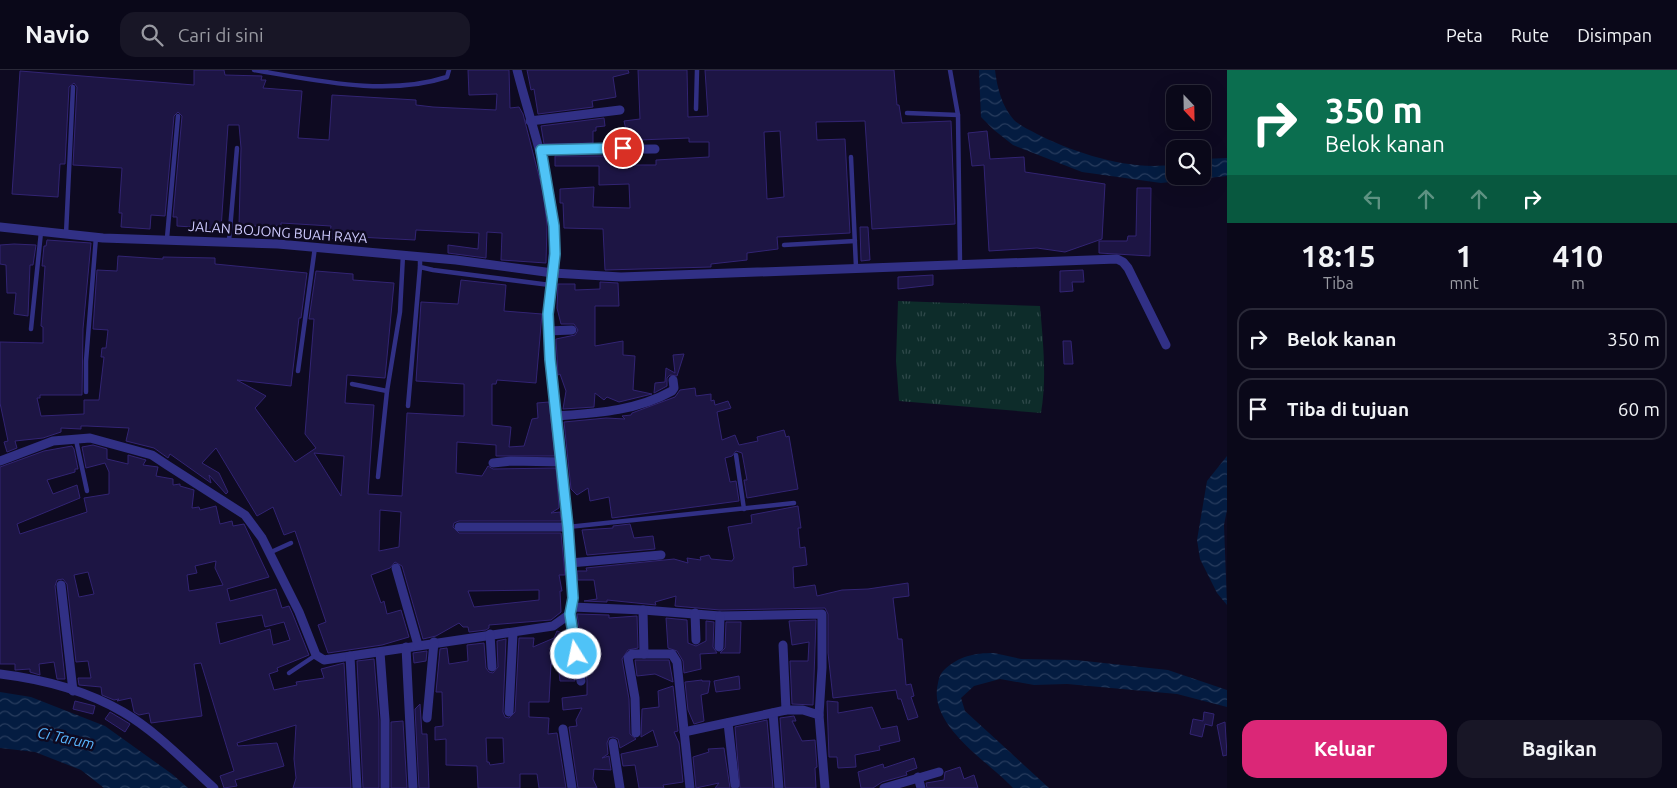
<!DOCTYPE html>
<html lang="id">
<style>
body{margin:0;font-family:Ubuntu,sans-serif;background:#181626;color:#f1f3f6;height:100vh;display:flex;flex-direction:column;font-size:19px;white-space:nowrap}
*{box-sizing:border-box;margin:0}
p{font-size:16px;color:#999aa2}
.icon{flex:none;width:28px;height:28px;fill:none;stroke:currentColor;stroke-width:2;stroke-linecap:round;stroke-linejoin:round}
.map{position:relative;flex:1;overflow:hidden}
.panel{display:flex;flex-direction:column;background:#0a0819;width:450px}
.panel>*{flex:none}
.top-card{background:#0b6e4f;color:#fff;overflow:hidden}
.needle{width:32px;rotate:158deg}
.buttons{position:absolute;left:1166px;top:15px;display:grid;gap:10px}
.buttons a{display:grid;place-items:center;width:45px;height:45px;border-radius:10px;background:#0a0819;box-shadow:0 5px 20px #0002,0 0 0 1px #2a2938;font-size:25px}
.pin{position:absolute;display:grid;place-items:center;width:42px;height:42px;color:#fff;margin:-21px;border:2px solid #fff;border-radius:50%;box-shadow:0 1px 5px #0007}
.me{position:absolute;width:55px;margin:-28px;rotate:350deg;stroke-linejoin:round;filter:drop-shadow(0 0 4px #0008)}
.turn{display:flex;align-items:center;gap:18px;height:105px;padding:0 15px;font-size:22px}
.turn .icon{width:65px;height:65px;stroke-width:2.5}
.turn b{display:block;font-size:35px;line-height:42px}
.lanes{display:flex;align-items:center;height:48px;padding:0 15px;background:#0003;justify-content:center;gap:25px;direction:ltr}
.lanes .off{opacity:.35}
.eta{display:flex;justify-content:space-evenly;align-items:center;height:85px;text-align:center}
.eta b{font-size:30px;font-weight:700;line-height:35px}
.button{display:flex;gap:10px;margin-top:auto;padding:10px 15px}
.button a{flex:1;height:58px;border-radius:15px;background:#db2777;color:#fff;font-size:20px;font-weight:700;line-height:58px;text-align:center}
.button a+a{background:#181626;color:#f1f3f6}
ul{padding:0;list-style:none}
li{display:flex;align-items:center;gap:15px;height:62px;margin:0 10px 8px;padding:0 5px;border:2px solid #2a2938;border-radius:15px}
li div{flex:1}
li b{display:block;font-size:19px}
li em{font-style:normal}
header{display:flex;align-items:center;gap:30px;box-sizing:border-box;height:70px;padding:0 25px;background:#0a0819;border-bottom:1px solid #2a2938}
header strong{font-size:24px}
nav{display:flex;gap:28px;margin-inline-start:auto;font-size:18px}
.search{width:350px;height:45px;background:#181626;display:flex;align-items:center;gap:12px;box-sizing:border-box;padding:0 18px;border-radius:15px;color:#999aa2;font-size:19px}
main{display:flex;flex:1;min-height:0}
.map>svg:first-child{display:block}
</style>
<header>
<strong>Navio</strong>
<div class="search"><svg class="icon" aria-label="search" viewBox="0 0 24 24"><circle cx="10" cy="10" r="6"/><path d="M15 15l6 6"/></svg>Cari di sini</div>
<nav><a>Peta</a><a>Rute</a><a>Disimpan</a></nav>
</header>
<main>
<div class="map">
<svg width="1227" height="718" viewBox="0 0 1227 718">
<defs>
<pattern id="grass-tufts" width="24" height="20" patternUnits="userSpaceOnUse" patternTransform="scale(1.25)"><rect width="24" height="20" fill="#0d2c2a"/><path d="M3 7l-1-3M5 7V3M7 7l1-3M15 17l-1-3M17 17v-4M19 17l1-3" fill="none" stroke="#2f494a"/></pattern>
<pattern id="water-waves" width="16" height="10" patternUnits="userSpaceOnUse" patternTransform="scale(1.25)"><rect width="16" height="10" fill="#041c41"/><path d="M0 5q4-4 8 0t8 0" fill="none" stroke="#283c5e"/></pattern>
</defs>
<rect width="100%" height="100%" fill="#0e0a21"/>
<path fill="url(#grass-tufts)" d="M898,231L1040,236C1043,271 1047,308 1041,343L899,331L896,291Z"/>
<g fill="url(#water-waves)">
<path d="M979,0H995C997,17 1002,37 1014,50C1020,56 1030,60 1037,64C1074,83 1133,102 1175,94V106H1202L1203,89L1227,88V106L1161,113L1082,102L1013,75L994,60L981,47Z"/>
<path d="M1227,386V440L1224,455L1227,535L1217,523L1200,489L1197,470L1207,411Z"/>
<path d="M994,583L1021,589L1076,590L1168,600L1227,620V637L1177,624L1067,614L1034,615L1000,609L974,616L961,628L965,641L1049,718H1013C988,691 927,655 938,613C939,608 940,604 944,600C959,586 974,583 994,583Z"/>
<path d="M0,622L31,627L105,656L172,704L188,718H104L81,700L35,682L0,678Z"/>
</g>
<g fill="#1d1544" stroke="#322473" fill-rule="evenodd">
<path d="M194,0H224L225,5L262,6L261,10H266L263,18L302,21L298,68L329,70L332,25L416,30V35L433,37L496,40L497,24L469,25L468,0H509L510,38L519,37L523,44L543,122L547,155L546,193L501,190L502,163L487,162L486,188L448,183V175L478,179L479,163L416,160L415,170L358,167L357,172L329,168L331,156L281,153V156H239L241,78L239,55H228L221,159L177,156V147H173L182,46L178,42L174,46L165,146L151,145L150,159L121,157L122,143H119L122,98L73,95L77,17L74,13L69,17L65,94H60L58,127L12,124L20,1L194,15Z"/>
<path d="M527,0H628L629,3L613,7L616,27L592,31L593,37L538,44L534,19L531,20Z"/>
<path d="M638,0H687L688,47L708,46L705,0H894L897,35H899L902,53L951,51L955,154L872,159L865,51L816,52L817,70L845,69L850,163L777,167L778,179L747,183V190L711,194V197L605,200L603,159L564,158L563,133H560V119L594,117L593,137L630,138L629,114L599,115V96H555V86H612V95H656V90L709,87V72H689V68L639,70V73H629L624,51L640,49ZM780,61L784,127L767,129L764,62Z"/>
<path d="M604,48L605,56L596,57V61H593V73L544,74L541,56Z"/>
<path d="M987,61L990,89L1024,87L1025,102L1105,114L1102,169L1065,182L1037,178L989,181L984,95L972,96L968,63Z"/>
<path d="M1137,118H1151L1150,186L1099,183V171H1127L1128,166H1136Z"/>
<path d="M860,157H868L870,190L861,191Z"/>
<path d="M47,170L91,173L83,259L82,325H40V328H37L41,346L84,344V330H99L104,287H101L102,278H106L108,260L93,259L97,200L117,201L118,186L163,189V187L215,188V194L307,203L301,248H299L291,316L237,310L266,326L255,338L295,392L316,378L305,364L314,249H309L316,201L353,204V210L394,213L385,308L347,305L345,333L374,335L368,424L402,426L407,343L464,346V314L416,311L421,232L458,234L461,210L506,215L504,241L542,244L536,313L497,310L496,314H492V355L511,357L509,377L524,376L532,349L538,348L537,333L549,332L555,386H496V375L457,372L456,403L482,406L488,396L493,399L556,398L559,438L551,443L560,442L561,451H459L454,453L453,457L459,463H561L565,505H559L562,521H560L561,542L551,550L489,555V558L486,560L469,562L468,557H463L459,553L436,566L423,569L402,496L395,492L390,498L371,505L381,533L384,531L387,544L401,540L409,567L382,575L328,583L318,555L326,552L295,461L284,465L273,437L257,446L216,378L202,393L219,403L228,422L226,424L209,405L211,413L170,384L168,388L154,378L126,371L129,358L87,356H81V359L61,358V362L43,368L15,371L17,378L7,382L4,372L8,371L0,333V272L43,273V257L41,256L45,196H42L44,176H46ZM314,383L344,386L341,426ZM380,440L401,442L399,477L379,481ZM539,520V530L474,537L468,521Z"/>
<path d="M14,174L36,175L33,195H30L28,246L14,244L16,223H7L6,195L0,194V175Z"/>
<path d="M1083,200L1084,212H1072L1073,221L1060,222V201Z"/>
<path d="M933,205V215L898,219V207Z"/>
<path d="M600,212L618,213L619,236H595V276L623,271V285L635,286L633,320L652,324L619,332L607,327L604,330L595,323L594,337L563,339L566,321L560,304L558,305L556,269L575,265L578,260L574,254H561L557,238L558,214H575V220L600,219Z"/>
<path d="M1063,271H1071L1073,294H1064Z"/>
<path d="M684,284L677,306L670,305L667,308V316L654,323L655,313L665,312L666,298L675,303L673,285Z"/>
<path d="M695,318L696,326L711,324V331L714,330L715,335L728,331L731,338L717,342L722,370L735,365L739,375L758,371L757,367L784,360L786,367L789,366L798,419L747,428L744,410H747L742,383L736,381L732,386L725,388L730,412L736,411L739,431L612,448L609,427L590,431L588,418L577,425L571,419L564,352L606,348L625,349L622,346L631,345L632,343L675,327L680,320Z"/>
<path d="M93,375L107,379V389L128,394V385L146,390L143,395L158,397L156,406L173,409V415L180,414V416L194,420L192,438L199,437L200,440L216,436L220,454L232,451L233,456L244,454L269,507L227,519L230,531L276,519L282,538L289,536L293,545L309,585L277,598L278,601L269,604L274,620L297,615L296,612L324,608L321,599L344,593L351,718H293L296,708L294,689L296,655L237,673L238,676L277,673L284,696L235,710L237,716L224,718L220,706L234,701L201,593L194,594L202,646L151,653L149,643L139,645L134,642L131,628L117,631L119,629L114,630L102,625L101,617L79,615L78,608H91L88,591L76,592L67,514L63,509L57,510L55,516L65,609H57L54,592L39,594L40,605L30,602V599L15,600V594H0V397L44,381L72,376L74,379L78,399H75V402L47,410L53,424L77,415L80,428L17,454L20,464L87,442L84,428L109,424V402L105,393L86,398L82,377ZM216,491L215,498L223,515L189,521L187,505L197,503L195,496ZM88,502L94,524L79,527L74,505ZM262,545L265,557L284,552L290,570L273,575L270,559L220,574L216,553Z"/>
<path d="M798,436L801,458H798L800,478L805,477L807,495L793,497L794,518L815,515L817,526L842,520L868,519L908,513L909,526L893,528L898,569H902L906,615L911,614L914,626L911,627L918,647L908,650L901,629H898L896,620L833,628L828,583V544L825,538L720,540L675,536L676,526L655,532L656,535L607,530V532L584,531L597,529L594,510H578L577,501H587L586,498L674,489L688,493L687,488L701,490L700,487L709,485L711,489L732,491L734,488L728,457L752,453L751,445Z"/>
<path d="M630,454L634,468L653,466L655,479L587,485L582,460L613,458V456Z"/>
<path d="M577,544L609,545V548L637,546L638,578L628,580L622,589L629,629L630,664L636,669L620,678L618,669L613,667L609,668L607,673L608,684L602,688L609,686L611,700L594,699L593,709L597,718H578L569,657L577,656L576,650L582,638L563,640L562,628L587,625V610Z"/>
<path d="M666,548L687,550L688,573L696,576L706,571V551L714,552L713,577L717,583L700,584L701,599L684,603L683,591L677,581L668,578Z"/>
<path d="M816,550L813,635L792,634L790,591H808L809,572L792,575L789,551Z"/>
<path d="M726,552H741L740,583H720L725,578Z"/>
<path d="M557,561L567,565L575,611H560L558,594H551L549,632H529V647L549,648L548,664L557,663L566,718H539L537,704H520V718H478L477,696L446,695V669L435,670V657L443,656L442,622H436L440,579L447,578L449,594L468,591L467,575L484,573L486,598L489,602L493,603L498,597L497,571L506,569L503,642L505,647L509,648L515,642L519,568H534L533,577L554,568ZM486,668H503L504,693L490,695L489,692H487Z"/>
<path d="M427,581L426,591L414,593L413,583Z"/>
<path d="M374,589L379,650V718H363L357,591Z"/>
<path d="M635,590H669L673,612L655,604L637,606Z"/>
<path d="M739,606L740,619L716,622L714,611Z"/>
<path d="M702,610V611H710L708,623L701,625L704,651L694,654L688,640L685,612Z"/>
<path d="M673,616L678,661L674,662L679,673L683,712L663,715L664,718H639L635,695L623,696L621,684L658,676L653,660L641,667L642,639L659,637L658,621Z"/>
<path d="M75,631L95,636L93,644L73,639Z"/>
<path d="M827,631L838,632V643L872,637L881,659L897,656L900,671L879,676L880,680L855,685L856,697L838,698L837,687H829Z"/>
<path d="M420,634L422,664H427L429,718H419L415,639Z"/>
<path d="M110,642L130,654L125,662L105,649Z"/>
<path d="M1204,642L1214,644L1212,656L1205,654L1202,667L1190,664L1193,649L1203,651Z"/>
<path d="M794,646L796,651H792L802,671L815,670L817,697L815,698L816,718H785L780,648Z"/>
<path d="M767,650L773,718H740L735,657Z"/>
<path d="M403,651L407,718H391V652Z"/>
<path d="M1225,652L1227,685L1223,686L1217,655Z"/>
<path d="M724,678L730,718H715L719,713L696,718L693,687L709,682L708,679Z"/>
<path d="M914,688L917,698L906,702L907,705L882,712L873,718H861L858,702L883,694L884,698Z"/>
<path d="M960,697L964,709L974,705L978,718H927L926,713L944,710L945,702Z"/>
</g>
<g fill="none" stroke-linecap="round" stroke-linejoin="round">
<g stroke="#313085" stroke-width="4.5">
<path d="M254,0C315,10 386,27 447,7L449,0"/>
<path d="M950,0L958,45L960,194"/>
<path d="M696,39L697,0"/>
<path d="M907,43L958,45"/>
<path d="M851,87L856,197"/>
<path d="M66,164L73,17"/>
<path d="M167,168L178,46"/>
<path d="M229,171L237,78"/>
<path d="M784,175L855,171"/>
<path d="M420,187V197L433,200L550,215"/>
<path d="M31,259L41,162"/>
<path d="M298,301L315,177"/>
<path d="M352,314L387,321"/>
<path d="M86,322V291L96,167"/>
<path d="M408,336L420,197"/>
<path d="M76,370L87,421"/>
<path d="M736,385L744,439"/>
<path d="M378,407L387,321L400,242L403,185"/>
<path d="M568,457L794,433"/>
<path d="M269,483L291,473"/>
<path d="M289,603L316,585"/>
</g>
<g stroke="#313085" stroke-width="9">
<path d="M530,51L620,40"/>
<path d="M541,80L655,79"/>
<path d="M0,157L103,168L278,174L456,190L553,203L621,207L1117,189L1123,192L1128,198L1166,275"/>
<path d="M548,261L572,260"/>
<path d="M557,346C597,343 636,341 672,321L674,318L673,310"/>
<path d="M0,391L53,371L90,368L152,385L167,395L245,445L262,468L299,542L316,585L324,590L553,556L570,544L573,528C569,479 566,430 561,381C557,340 550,301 548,260C547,219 558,181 552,139C545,91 529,47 517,0"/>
<path d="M493,393L511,391L562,392"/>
<path d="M459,457H568"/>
<path d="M570,493L661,485"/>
<path d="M396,498L418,575"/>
<path d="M61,515L73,621"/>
<path d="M572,537L643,540L720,546L822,544V598L819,645L825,718"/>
<path d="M643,540L644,584H672L677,592L690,718"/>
<path d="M695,543L696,570"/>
<path d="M570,544L581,611"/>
<path d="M490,564L492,597"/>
<path d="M783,575L786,640"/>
<path d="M406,577L413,718"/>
<path d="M719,577L720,546"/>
<path d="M380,582L385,650V718"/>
<path d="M350,586L357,718"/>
<path d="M0,604C41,609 87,621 123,642C157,662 185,692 214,718"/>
<path d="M509,642L513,563"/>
<path d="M773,643L779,718"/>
<path d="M427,648L434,572"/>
<path d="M728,653L735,715"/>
<path d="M563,659L572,718"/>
<path d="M684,662L786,640H803L819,645"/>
<path d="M636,663L635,628L628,588L632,584H644"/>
<path d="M613,673L620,718"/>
<path d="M918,707L921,718"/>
<path d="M884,718L939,702"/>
</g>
</g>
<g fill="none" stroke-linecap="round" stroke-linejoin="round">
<g stroke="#337fa1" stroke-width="12">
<path id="route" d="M576,584L570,544L573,528L568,457L550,289L548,244L555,184L554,156L541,80L623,78"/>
</g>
<use href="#route" stroke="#4fc3f7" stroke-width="9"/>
</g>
<g text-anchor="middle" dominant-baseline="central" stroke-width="5" stroke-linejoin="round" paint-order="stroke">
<g font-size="14" fill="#cfcbff" stroke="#0e0a21">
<text transform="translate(278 162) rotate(4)">JALAN BOJONG BUAH RAYA</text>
</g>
<g font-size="15" font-style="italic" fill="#59b6ff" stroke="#0e0a21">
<text transform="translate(66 668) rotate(12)">Ci Tarum</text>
</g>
</g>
</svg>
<div class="buttons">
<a><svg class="needle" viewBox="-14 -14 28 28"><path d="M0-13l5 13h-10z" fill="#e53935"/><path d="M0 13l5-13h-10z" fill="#999aa2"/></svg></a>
<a><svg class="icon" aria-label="search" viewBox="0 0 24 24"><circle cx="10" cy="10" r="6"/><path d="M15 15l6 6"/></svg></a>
</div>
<div class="pin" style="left:623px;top:78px;background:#d93025"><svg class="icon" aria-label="arrive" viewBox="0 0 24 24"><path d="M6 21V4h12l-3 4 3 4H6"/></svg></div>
<svg class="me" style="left:576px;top:584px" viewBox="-20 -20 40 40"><circle r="17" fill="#4fc3f7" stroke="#fff" stroke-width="3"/><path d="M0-11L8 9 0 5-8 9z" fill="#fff"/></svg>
</div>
<section class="panel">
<div class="top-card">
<div class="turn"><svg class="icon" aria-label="right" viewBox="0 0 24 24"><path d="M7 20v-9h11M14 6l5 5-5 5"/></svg><div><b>350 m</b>Belok kanan</div></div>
<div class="lanes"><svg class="icon off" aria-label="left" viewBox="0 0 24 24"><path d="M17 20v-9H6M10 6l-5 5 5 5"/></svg><svg class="icon off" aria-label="ahead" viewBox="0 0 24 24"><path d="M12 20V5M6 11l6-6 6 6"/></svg><svg class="icon off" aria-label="ahead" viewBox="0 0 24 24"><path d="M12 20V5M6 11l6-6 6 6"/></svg><svg class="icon" aria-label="right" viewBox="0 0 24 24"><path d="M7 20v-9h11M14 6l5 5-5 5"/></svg></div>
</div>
<div class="eta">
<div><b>18:15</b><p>Tiba</p></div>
<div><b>1</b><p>mnt</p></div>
<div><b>410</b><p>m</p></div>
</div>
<ul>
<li><svg class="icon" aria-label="right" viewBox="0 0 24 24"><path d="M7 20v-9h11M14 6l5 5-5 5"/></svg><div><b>Belok kanan</b></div><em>350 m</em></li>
<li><svg class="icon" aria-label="arrive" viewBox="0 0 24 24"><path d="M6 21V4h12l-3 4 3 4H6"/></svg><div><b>Tiba di tujuan</b></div><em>60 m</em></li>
</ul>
<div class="button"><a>Keluar</a><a>Bagikan</a></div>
</section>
</main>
